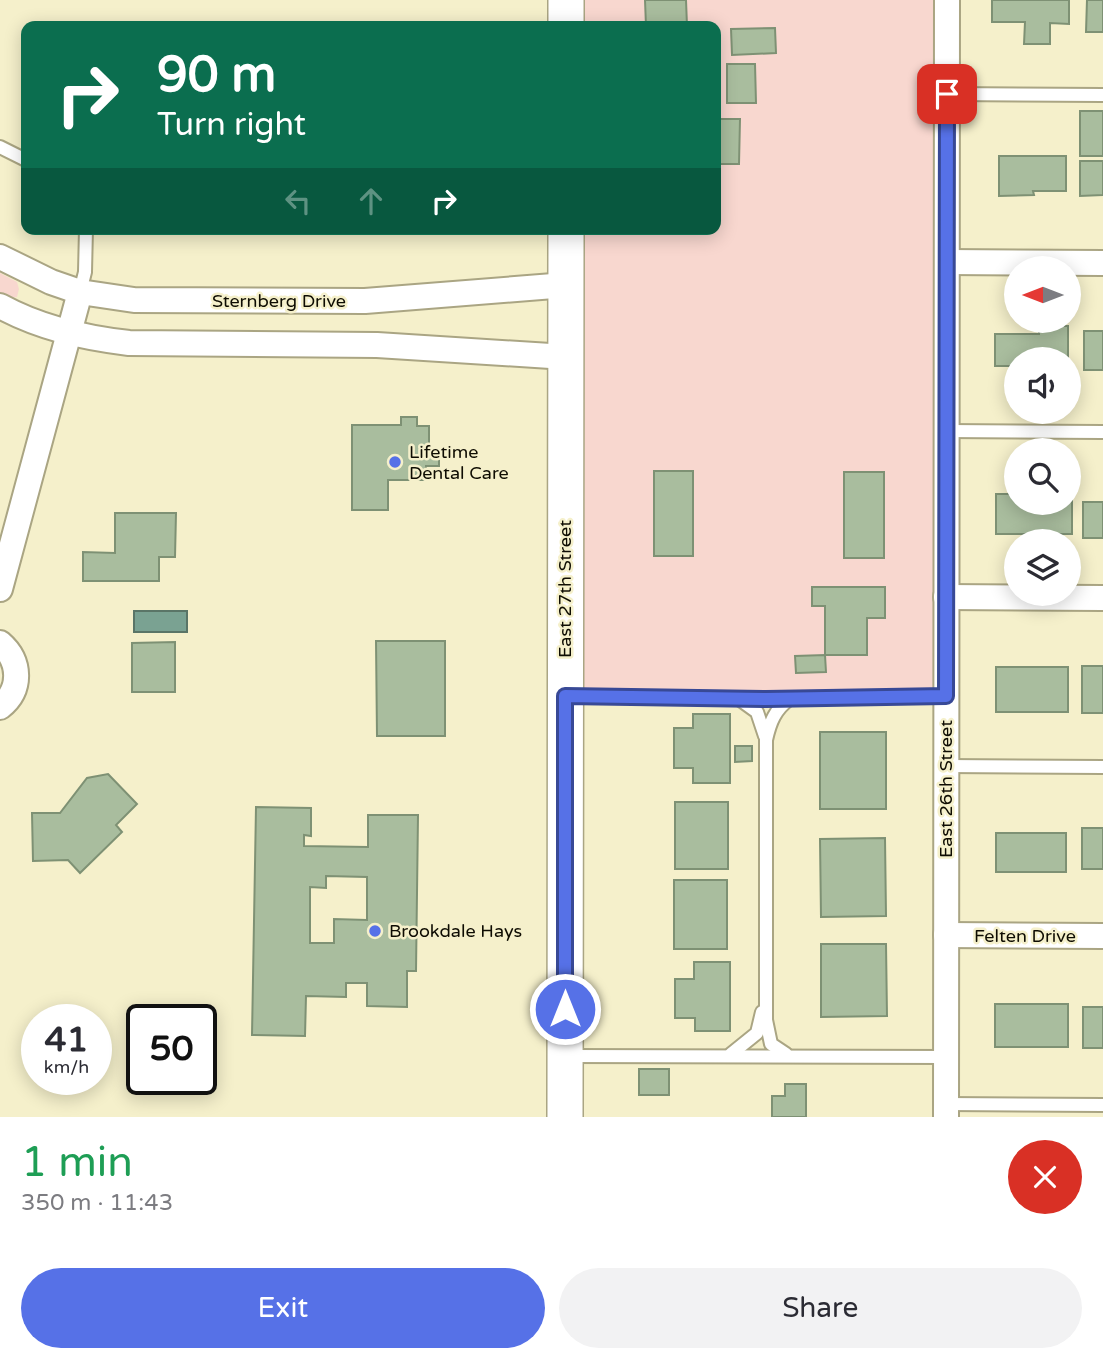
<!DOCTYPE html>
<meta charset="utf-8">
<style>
body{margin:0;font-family:"Varela Round",sans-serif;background:#f2f2f3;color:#2b2b33;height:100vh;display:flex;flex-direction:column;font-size:26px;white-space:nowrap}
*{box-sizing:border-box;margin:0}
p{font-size:23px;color:#7c7c81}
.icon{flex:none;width:38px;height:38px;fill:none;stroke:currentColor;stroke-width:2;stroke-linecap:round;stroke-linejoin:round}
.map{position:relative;height:1117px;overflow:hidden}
.details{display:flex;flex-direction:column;background:#fff;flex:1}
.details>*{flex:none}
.hud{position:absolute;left:21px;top:21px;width:700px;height:214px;border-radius:14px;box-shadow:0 4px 18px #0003;background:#0b6e4f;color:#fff;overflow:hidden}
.needle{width:46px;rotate:270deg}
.tools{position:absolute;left:1004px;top:256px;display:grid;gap:14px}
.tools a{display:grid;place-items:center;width:77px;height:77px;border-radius:50%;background:#fff;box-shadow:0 4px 18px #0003;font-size:35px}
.speed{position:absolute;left:21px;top:1004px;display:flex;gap:14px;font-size:35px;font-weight:700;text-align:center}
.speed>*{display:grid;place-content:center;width:91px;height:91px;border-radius:50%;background:#fff;box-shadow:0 4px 18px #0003;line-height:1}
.speed small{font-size:18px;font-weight:400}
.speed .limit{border:4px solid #111;border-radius:10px;background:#fff;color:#111}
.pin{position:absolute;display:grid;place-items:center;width:60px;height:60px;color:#fff;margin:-30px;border-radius:14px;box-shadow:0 4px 10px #0006}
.me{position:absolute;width:77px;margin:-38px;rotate:0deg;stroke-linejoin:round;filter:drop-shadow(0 0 5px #0008)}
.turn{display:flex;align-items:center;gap:24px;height:147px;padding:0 21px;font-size:32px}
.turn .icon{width:91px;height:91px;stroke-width:2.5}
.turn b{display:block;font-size:49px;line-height:60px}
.lanes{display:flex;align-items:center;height:66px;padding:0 21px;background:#0003;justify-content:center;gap:35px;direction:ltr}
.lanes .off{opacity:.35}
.round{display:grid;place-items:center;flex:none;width:74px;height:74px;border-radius:37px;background:#f2f2f3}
.head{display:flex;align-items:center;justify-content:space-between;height:119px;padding:0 21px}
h1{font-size:42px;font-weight:600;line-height:52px;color:#1e9e55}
.action{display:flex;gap:14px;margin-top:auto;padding:14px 21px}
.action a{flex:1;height:80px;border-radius:42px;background:#5671e7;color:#fff;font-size:28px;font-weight:600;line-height:80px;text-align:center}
.action a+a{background:#f2f2f3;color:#2b2b33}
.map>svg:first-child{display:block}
</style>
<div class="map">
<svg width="1103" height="1117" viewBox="0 0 1103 1117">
<rect width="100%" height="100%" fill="#f5f0cb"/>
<g fill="#f8d7cf">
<path d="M566,0H947L946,696H565L566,229H716V26H566Z"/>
<path d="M0,273L17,282L19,289L17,297L8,298L0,293Z"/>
</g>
<rect fill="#7aa292" stroke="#5a7567" stroke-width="2" x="134" y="611" width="53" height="21"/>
<g fill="#a9bd9e" stroke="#7e9174" stroke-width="2" fill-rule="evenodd">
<path d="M645,0H686L687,26H646Z"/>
<path d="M992,0H1069V24L1050,23V44H1024L1025,22H992Z"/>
<path d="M1087,0H1103V32H1086Z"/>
<path d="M775,28L776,53L732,55L731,29Z"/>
<path d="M727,64H755L756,103H727Z"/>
<rect x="1080" y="111" width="23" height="45"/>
<path d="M716,119H740L739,164H716Z"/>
<path d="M999,156H1066V191H1033L1034,195L999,196Z"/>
<path d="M1080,161H1103V195L1080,196Z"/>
<path d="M1039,326H1068V359H1017V366H995V334H1039Z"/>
<rect x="1084" y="331" width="19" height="39"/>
<path d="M401,417H417V426H429V449H439V466H426V480H388V510H352V425H401Z"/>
<rect x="654" y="471" width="39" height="85"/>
<rect x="844" y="472" width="40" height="86"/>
<path d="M996,494H1017V502H1069V494H1072V534H996Z"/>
<rect x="1083" y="502" width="20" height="36"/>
<path d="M115,513H176L175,557H159V581H83V552L115,553Z"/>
<path d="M812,587H885V618H867V655H825V606H812Z"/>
<path d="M376,641H445V736H377Z"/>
<path d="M175,642V692H132V643Z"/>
<path d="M825,655L826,672L796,673L795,656Z"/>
<rect x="1082" y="666" width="21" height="47"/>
<rect x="996" y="667" width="72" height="45"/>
<path d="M693,714H730V783H693V768H674V728H693Z"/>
<rect x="820" y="732" width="66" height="77"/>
<path d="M735,746H752V761L735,762Z"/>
<path d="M108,774L137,804L116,825L122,832L80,873L68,860L33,861L32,813H60L87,778Z"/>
<rect x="675" y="802" width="53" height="67"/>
<path d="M256,807L311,808V836L304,835V846L368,847V815H418L416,971H407V1007L367,1006V983H346V997L306,996L305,1036L252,1035ZM326,876L367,877V920L334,919V943H310V887L326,888Z"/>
<rect x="1082" y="828" width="21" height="41"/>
<rect x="996" y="833" width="70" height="39"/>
<path d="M885,838L886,916L821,917L820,839Z"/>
<rect x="674" y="880" width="53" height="69"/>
<path d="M821,944H886L887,1016L821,1017Z"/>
<path d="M694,962H730V1031H695V1018H675V979H694Z"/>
<rect x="995" y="1004" width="73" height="43"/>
<rect x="1083" y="1007" width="20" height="41"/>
<rect x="639" y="1069" width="30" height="26"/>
<path d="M785,1084H806V1117H772V1096H785Z"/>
</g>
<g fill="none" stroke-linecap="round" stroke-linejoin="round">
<g stroke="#aaa583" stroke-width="16">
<g id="service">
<path d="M947,94L1103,95"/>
<path d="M0,147L26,160"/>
<path d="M80,292L85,272L86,229"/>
<path d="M947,431L1103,432"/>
<path d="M569,696L766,699L946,696"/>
<path d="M739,699L757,712L765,736"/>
<path d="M946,766L1103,767"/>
<path d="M731,1054L757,1033L762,1012"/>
<path d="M786,1054L771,1044L766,1020V740C770,722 775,709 791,698"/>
<path d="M569,1056L946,1057"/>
<path d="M946,1104L1103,1105"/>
</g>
</g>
<g stroke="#aaa583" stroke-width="28">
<g id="minor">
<path d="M0,257L51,282L80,292L134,300L365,301L566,285"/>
<path d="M947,262L1103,263"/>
<path d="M0,306C40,328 84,338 129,343L377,345L566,357"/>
<path d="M0,589L80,292"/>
<path d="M946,597L1103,598"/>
<path d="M0,643C21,661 22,690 0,707"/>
<path d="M946,935L1103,936"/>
<path d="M946,1117L947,0"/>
</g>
</g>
<g stroke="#aaa583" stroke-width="38">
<g id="secondary">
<path d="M566,0V26"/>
<path d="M565,1117L566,229"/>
</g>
</g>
<use href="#service" stroke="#fff" stroke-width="12"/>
<use href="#minor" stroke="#fff" stroke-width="24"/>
<use href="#secondary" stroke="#fff" stroke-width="35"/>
</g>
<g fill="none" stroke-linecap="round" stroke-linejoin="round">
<g stroke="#384996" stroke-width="18">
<path id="route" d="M565,1009V696L766,699L946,696L947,94"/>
</g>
<use href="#route" stroke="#5671e7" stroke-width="12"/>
</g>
<g fill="#5671e7" stroke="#f5f0cb" stroke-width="2.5">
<circle cx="395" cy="462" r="7"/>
<circle cx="375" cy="931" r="7"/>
</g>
<g text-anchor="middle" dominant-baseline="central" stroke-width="5" stroke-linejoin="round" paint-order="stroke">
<g font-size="18" fill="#0e0c02" stroke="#f5f0cb">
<text x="279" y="301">Sternberg Drive</text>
<text transform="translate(565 589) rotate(-90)">East 27th Street</text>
<text transform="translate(946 789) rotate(-90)">East 26th Street</text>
<text x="1025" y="936">Felten Drive</text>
</g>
<g font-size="18" fill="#0e0c02" stroke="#f5f0cb" text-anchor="start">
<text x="409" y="452">Lifetime<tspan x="409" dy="21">Dental Care</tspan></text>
<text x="389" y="931">Brookdale Hays</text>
</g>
</g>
</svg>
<div class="tools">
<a><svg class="needle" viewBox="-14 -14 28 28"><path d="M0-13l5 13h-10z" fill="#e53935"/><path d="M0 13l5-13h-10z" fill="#7c7c81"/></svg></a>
<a><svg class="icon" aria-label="sound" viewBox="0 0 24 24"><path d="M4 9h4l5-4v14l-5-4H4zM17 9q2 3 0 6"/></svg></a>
<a><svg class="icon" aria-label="search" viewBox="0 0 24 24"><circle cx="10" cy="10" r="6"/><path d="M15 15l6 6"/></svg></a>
<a><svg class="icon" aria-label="layers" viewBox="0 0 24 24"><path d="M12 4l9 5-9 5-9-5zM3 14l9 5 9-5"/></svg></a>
</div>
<div class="speed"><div>41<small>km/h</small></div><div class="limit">50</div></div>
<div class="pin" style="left:947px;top:94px;background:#d93025"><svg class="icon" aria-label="arrive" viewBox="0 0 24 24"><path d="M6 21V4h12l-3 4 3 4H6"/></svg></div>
<svg class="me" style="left:565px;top:1009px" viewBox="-20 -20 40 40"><circle r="17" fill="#5671e7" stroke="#fff" stroke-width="3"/><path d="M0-11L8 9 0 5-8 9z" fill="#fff"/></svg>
<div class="hud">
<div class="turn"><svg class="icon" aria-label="right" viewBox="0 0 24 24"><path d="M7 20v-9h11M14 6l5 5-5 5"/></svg><div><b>90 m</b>Turn right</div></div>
<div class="lanes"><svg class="icon off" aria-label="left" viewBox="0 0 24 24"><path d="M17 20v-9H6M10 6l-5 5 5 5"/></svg><svg class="icon off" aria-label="ahead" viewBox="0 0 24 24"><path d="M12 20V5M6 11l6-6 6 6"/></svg><svg class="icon" aria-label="right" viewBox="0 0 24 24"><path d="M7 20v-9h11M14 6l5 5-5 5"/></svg></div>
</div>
</div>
<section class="details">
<div class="head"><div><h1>1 min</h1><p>350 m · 11:43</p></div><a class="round" style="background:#d93025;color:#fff"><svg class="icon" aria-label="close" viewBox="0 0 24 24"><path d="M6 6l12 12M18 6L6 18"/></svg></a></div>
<div class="action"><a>Exit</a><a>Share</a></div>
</section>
